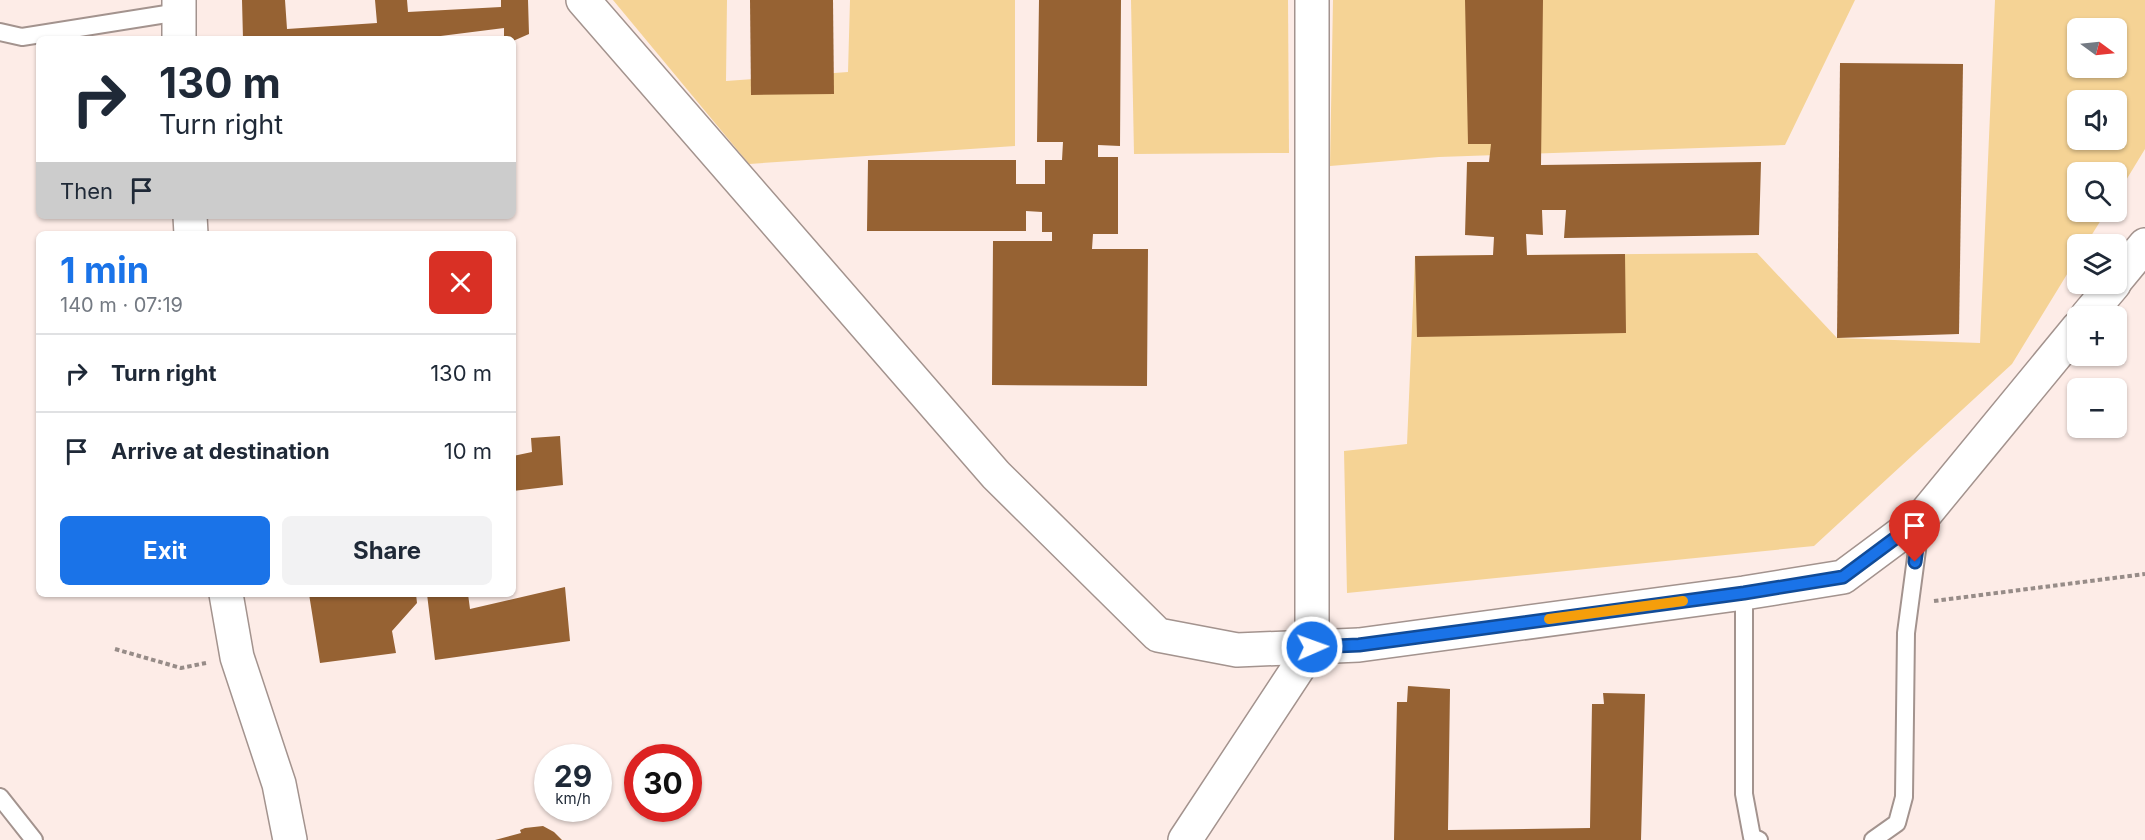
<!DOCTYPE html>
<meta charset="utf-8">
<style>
body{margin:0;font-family:Inter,sans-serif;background:#f2f2f3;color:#1f2937;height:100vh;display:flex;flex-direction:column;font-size:22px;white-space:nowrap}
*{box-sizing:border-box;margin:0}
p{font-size:20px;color:#747a83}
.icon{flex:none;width:33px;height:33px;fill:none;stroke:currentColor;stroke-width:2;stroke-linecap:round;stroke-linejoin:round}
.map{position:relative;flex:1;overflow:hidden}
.sheet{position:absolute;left:36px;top:231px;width:480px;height:366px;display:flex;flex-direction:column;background:#fff;border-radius:9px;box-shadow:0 2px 4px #0004}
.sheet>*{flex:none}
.banner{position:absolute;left:36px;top:36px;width:480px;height:183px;border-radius:9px;box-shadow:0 2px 4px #0004;background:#fff;color:#1f2937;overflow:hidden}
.needle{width:39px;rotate:105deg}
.tools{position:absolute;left:2067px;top:18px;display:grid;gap:12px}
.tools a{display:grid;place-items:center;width:60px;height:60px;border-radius:9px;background:#fff;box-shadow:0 2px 4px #0004;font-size:30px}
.speed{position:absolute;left:534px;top:744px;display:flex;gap:12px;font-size:30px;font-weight:700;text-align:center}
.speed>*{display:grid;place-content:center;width:78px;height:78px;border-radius:50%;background:#fff;box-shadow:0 2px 4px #0004;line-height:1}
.speed small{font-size:15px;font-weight:400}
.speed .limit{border:9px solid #d22;background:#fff;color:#111}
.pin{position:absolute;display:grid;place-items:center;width:51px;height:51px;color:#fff;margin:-62px -26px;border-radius:50% 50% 50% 0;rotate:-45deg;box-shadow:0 0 6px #0007}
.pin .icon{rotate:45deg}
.me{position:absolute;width:66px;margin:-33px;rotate:88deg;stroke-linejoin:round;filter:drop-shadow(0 0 4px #0008)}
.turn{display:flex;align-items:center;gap:21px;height:126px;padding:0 24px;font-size:27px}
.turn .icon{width:78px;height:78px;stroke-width:2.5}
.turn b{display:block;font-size:42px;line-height:51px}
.then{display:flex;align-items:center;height:57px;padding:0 24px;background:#0003;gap:12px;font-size:22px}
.round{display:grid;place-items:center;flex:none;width:63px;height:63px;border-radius:9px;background:#f2f2f3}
.head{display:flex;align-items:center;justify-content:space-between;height:102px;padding:0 24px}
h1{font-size:36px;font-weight:700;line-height:45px;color:#1a73e8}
.cta{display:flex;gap:12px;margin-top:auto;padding:12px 24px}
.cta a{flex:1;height:69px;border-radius:9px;background:#1a73e8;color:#fff;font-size:24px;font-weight:700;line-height:69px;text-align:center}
.cta a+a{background:#f2f2f3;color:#1f2937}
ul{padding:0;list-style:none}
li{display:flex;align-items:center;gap:18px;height:78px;padding:0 24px;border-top:2px solid #e0e1e3}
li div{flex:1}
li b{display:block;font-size:22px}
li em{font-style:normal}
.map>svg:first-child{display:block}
</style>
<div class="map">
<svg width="2145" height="840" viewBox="0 0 2145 840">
<rect width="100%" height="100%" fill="#fdece7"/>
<g fill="#f5d395" fill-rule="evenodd">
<path d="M613,0H727L726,81L848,72L850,0H1015V146L749,164Z"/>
<path d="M1131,0H1288L1289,153L1134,154Z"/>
<path d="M1333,0H1855L1785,145L1439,157L1330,166Z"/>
<path d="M1995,0H2145V149L2117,195L2116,172H2078V212H2106L2086,244H2078L2077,258L2012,364L1814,546L1347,593L1344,451L1407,444L1415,256L1757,253L1837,338L1980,343ZM2078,28H2116V68H2078ZM2078,100H2116V140H2078Z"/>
</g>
<g fill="#966233">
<path d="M242,0H285L287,29L377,23L375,0H407L408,12L501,7V0H528L529,34L513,41V39H504V28L417,39H243Z"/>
<path d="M750,0H833L834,94L751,95Z"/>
<path d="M1039,0H1121L1120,146L1098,145V157H1118V234H1093L1092,249H1148L1147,386L992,385L993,241H1052V232H1042V212L1026,211V231H867L868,160H1016V184H1045V160H1062L1063,142H1037Z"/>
<path d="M1465,0H1543L1541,165L1761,162L1759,235L1564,238L1566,210H1542L1543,235L1526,234L1527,255L1625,254L1626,333L1417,337L1415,256L1493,255L1494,237L1465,235L1467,162H1489L1491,144H1468Z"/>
<path d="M1840,63L1963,64L1959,334L1837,338Z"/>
<path d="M560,436L563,485L513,491V456L532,452L531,438Z"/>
<path d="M565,587L570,641L435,660L427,594H468L470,609Z"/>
<path d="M309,594H416L417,603L392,631L396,653L320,663Z"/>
<path d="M1408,686L1450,689L1448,830L1590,828L1592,704H1604L1603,693L1645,694L1641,840H1394L1397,702H1407Z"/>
<path d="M543,826L554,832L562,840H495L521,833L520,830L525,828Z"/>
</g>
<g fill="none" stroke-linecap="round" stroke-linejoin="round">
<g stroke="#a3938e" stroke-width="20">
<g id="lane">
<path d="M0,32L22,37L179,12"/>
<path d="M1744,593V794L1752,837L1759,840"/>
<path d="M0,797L34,840"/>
<path d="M1873,840L1897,823L1904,797L1906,633L1921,520"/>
</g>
</g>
<g stroke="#a3938e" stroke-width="36">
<g id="street">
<path d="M583,0L996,475L1158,635L1237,650L1359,645L1744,593L1843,577L1921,519L2078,328"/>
<path d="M179,39V0"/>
<path d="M190,216L191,234"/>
<path d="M2116,280L2145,245"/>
<path d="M2087,316L2114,284"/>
<path d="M226,594L237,657L279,784L290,840"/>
<path d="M1185,840L1312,647V0"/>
</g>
</g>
<g stroke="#978c88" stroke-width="4" stroke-dasharray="4.5 3" stroke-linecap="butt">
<path d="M1934,601L2145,574"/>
<path d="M115,649L181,668L206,663"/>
</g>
<use href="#lane" stroke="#fff" stroke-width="16"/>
<use href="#street" stroke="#fff" stroke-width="33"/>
</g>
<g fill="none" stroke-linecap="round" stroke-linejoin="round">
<g stroke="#114b97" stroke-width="15">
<path id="route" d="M1312,647L1359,645L1744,593L1843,577L1921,519L1915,562"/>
</g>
<use href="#route" stroke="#1a73e8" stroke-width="10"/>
<path stroke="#f59e0b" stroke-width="10" d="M1549,619L1683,601"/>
</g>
</svg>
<div class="tools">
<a><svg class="needle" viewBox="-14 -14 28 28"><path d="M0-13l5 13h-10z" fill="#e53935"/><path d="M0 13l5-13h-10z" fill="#747a83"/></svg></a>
<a><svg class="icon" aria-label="sound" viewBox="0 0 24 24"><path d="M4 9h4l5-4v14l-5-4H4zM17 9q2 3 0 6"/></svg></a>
<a><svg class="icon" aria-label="search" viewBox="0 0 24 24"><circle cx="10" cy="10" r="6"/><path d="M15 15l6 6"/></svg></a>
<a><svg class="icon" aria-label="layers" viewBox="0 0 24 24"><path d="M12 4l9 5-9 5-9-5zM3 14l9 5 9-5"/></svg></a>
<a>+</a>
<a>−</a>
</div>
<div class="speed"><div>29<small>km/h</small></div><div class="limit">30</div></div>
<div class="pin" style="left:1915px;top:562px;background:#d93025"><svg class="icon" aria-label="arrive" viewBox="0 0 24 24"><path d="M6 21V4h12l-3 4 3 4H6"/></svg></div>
<svg class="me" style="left:1312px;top:647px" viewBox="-20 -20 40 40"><circle r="17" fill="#1a73e8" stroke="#fff" stroke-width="3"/><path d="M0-11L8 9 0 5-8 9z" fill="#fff"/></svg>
<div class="banner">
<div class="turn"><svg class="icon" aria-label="right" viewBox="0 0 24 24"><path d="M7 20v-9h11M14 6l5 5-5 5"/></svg><div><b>130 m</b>Turn right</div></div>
<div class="then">Then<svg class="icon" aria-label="arrive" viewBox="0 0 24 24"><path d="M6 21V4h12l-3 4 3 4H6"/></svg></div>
</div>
<section class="sheet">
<div class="head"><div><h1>1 min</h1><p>140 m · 07:19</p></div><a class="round" style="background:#d93025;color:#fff"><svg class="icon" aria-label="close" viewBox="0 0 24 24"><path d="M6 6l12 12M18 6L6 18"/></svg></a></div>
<ul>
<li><svg class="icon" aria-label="right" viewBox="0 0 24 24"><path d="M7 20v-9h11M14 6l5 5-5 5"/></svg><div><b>Turn right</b></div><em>130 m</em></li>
<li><svg class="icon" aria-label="arrive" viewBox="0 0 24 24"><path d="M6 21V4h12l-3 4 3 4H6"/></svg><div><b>Arrive at destination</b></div><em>10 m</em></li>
</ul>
<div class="cta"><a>Exit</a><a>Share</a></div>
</section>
</div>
